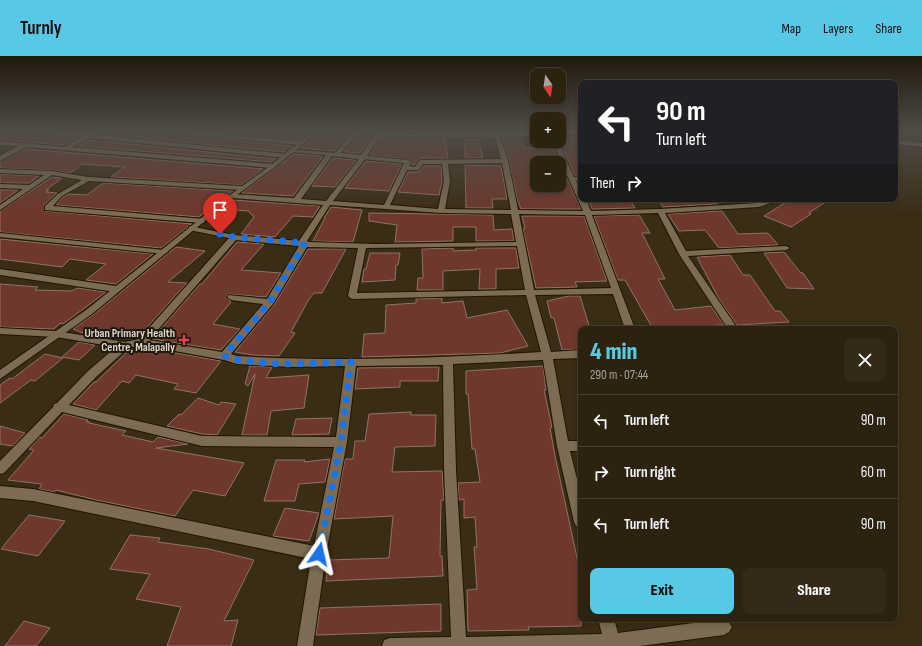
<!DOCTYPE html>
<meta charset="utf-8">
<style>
body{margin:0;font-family:"Sofia Sans Condensed",sans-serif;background:#342a19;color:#f1f3f6;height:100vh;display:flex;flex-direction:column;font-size:15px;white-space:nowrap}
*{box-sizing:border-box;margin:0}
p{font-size:13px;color:#a6a49f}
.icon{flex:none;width:22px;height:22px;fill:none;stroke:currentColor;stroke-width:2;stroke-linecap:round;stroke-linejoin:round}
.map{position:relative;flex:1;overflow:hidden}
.details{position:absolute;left:578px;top:270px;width:320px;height:296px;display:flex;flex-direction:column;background:#2c2210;border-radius:8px;box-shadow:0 2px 6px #0003,0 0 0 1px #483f30}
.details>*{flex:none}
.banner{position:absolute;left:578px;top:24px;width:320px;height:122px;border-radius:8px;box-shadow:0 2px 6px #0003,0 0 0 1px #483f30;background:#202124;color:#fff;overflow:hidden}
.needle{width:26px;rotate:167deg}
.controls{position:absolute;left:530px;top:12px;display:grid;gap:8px}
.controls a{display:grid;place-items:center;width:36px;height:36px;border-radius:8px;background:#2c2210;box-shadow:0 2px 6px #0003,0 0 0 1px #483f30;font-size:20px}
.pin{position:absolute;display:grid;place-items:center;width:34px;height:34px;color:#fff;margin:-41px -17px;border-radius:50% 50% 50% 0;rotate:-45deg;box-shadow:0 0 4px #0007}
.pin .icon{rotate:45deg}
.me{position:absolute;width:44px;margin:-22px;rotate:11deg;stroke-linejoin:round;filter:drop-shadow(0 0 3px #0008)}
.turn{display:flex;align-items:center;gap:14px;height:84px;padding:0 12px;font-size:18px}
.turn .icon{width:52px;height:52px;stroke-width:2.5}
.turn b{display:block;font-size:28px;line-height:34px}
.then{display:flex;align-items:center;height:38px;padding:0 12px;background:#0003;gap:8px;font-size:15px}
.round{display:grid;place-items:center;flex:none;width:42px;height:42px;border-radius:8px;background:#342a19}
.headline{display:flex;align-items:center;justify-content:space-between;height:68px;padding:0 12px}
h1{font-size:24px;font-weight:800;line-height:30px;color:#58c9e4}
.primary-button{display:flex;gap:8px;margin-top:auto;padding:8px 12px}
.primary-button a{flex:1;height:46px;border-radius:8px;background:#58c9e4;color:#111;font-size:16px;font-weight:800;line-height:46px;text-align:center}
.primary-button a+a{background:#342a19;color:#f1f3f6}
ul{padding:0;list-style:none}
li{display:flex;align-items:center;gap:12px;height:52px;padding:0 12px;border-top:1px solid #483f30}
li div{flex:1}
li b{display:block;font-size:15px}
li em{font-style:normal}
header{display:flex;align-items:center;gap:24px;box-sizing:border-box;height:56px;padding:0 20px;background:#58c9e4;color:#111}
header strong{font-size:19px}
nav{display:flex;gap:22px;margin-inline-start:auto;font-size:14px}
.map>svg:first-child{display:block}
</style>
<header>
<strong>Turnly</strong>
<nav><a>Map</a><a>Layers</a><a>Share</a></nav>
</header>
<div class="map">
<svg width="922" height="590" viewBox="0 0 922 590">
<rect width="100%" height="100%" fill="#3a2d16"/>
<g fill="#6e382c" stroke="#91726a" fill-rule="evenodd">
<path d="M2,75H22L26,78L77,82L64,89L2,84Z"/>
<path d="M67,75H143L292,90L284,96Z"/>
<path d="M202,75H261L307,78L300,84Z"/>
<path d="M322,75H352L334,95L300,92Z"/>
<path d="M362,75L381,76L423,75L376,77L360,97L344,96Z"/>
<path d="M559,80H573L581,91V120H575L563,92H566Z"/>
<path d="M502,82H520L524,92H553L581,153H521L517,143L509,105ZM537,107H559V129H537Z"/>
<path d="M380,83H445L448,102H421L414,109H411L412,106L408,103L370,99Z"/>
<path d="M465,83H478L483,102H465Z"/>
<path d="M90,84L276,103L272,106L77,90Z"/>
<path d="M26,93L263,113L242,129L111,121L125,111L82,108L70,117L51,114L0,112V106Z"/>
<path d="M294,98L323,100L293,140L242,137Z"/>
<path d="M333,102L356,104L335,131L312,130Z"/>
<path d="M366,105L402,108L389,135L345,132Z"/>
<path d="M465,109L501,110L507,143H492L493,152H466Z"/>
<path d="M424,110H441L442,125L439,139L398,136L408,116H419Z"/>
<path d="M0,118L39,120L29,127H0Z"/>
<path d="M52,121L62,122L46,134H49L46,136L57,137L44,149L45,155L192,168L188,169V171L161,192L0,176V155Z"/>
<path d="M103,127L233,135L199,161L56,149L63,141L69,138L87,139Z"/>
<path d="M0,134H18L0,147Z"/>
<path d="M588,143H629L635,152L592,153Z"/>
<path d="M658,143H713L717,148L663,151Z"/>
<path d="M791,143H830L809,157L811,158L791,171L764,160Z"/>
<path d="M233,144L320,150L313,161L293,160L275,181L241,178L254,161L248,155L222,153Z"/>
<path d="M331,151L362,154L353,186L313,185L325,162H324Z"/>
<path d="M722,155L738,178L768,177L778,189L719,192L705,174L679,175L668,158Z"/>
<path d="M369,157L493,159L494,174L512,173L514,185H476V171H453V185L395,186L397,169L369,165Z"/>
<path d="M639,159L650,177H642L665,223H658L675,254L711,250L724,269H717L719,273H653L625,224H618L594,160Z"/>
<path d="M522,160H584L607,225L575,226L577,231L536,232L523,173L525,172Z"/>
<path d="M0,183L153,198L116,228L86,224L106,208L70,203L62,211L0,203Z"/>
<path d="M237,186L264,188L241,214L281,217L266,241L227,238L226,241L231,246L213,268L240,273L221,294L152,283L200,228H202Z"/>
<path d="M176,191L205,195L168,226L187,227L141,278L112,274L105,281L85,278L73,273L93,259Z"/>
<path d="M453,192V195L476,194V192H516L519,212L496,213V233H479L480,213L443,215V234H417L418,222H423L422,193Z"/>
<path d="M308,193H346L322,237H314L309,243L291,276L295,277L279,300L253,299L235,296L274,249Z"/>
<path d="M784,196L801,217H803L814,233L787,232L764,197Z"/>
<path d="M370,197H400L398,209H396L395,224L362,226L364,213H366Z"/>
<path d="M730,199L743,219H750L775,255H780L789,266L737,269L719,243L697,201Z"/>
<path d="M0,228L38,231L35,234L72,235L77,232L106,236L63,268L60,267L54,273L0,271Z"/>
<path d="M569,240H580L590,273H581V293L562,294L554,262H551L547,245Z"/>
<path d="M442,242V247L463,245L467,262L507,254L528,290L500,297L362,301L364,278L385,277L386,249L416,247V243Z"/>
<path d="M79,286L95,289L79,304L62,301Z"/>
<path d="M142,291L221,305L196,337L174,333L178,328L136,319L129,327L122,325L96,354L73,348L94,326H96L130,293Z"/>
<path d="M45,298L63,302L35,325L31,324L0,347V329L10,322L12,323Z"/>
<path d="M250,310L272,311L266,322L309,319L304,352L271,355L267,379H242L255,318L248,330L245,328Z"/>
<path d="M543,310L546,334H544L552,371L550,372L555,400L581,520V570L528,571L529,574L468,575L467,534L477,533L474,491H477L475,461L464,462V443L459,444L458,427L480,426L475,393H472L468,338H466V315Z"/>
<path d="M439,311L438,325H400V331L355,333L358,312Z"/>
<path d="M198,342L219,349L221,346L236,348L217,379L202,378L167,370L179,358L181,359Z"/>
<path d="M411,356V359H436L435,390L395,391L392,416L442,415L444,444H441L440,500H442L443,520L326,525L329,504L389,502L393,460L334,463L345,403H353L355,385H365L369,358Z"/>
<path d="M64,358L88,364L86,366H90L89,367L126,375L122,379L153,386L158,381L188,388L156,392L244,407L225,440L193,434L175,460L96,444L56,434L54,436L39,433L42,428L8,424L34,394L29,393L40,381L42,382Z"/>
<path d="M332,362L329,378L292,379L296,363Z"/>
<path d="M0,370L25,377L13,390L0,388Z"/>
<path d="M330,403L325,426L299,428L295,445H264L276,404H305L304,406Z"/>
<path d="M285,452L319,457L309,485L273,480Z"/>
<path d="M29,459L65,465L38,500L1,493Z"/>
<path d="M130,479L160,482L158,486L209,493L254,504L224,565L238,564L231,590H167L181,551L136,543L150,518L110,513Z"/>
<path d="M441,548V575L316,579L320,552Z"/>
<path d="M24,565L50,572L36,590H5Z"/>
</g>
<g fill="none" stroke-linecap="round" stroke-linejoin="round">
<g stroke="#211500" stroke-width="2">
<g id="street">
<path d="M23,75H47L89,78L285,98L288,100L285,102L90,82L72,91L273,108L276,110L273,112L26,91L0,105V100L18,90L0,89V85L64,91L82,81L26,77Z"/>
<path d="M165,75H186L300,85L303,87L300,89L168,77Z"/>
<path d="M354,75H360L341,97L361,99L375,79L377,78L494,77L493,75H499V77L537,76V80L500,81L508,105L518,154L583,155L552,85H558L574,121H581V125H576L581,135V143H586L591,155L660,153L758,147L771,143H782L759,151L665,157L686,195L786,190L790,192L786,194L688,200L738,273H728L679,198L658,157L592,159L635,273H625L613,238L535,239L551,296L581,294V302L553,303L568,385H581V395H570L581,439V472L576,470L574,466L557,390L543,304L453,308L456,414L466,581L602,578L598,563H614L618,577L724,563L729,566L732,571L729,576L724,579L640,590H382L384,584L390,582L451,581L444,414L443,309L356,310L347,386L326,498L313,590H297L311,503L33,445L0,442V430L33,433L314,490L334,391L202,390L62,356L4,417L0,418V405L53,351L54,348L57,347L88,315L116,291L56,281L0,278V272L56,275L125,286L139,283L229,182L189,174V170L234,179L299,185L323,149L232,142L229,140L232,138L294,142L326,99L291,96L288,94L289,93L335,97ZM495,81L501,103L421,104L419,105L415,111L409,110L411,106L408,104L367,100L379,82ZM332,100L359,103L326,145L301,143ZM365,103L404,107L384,149L333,145ZM502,107L511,154L445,153L450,125L448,108ZM423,108H442L444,125L438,153L390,149L407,114H419ZM330,149L441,157L511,158L516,186L377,188L308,186L307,185ZM519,158L585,159L611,232L534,234ZM236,184L299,190L267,243L228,239L227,241L231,244L263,248L222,296L149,284ZM517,190L525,234L357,237L366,192ZM307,191L358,192L348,240L352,243L526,239L541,296C440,302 338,306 237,300L231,298L273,248ZM142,289L224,304L237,308L291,311L345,310L336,381L202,380L69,349L96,321L128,292Z"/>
<path d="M559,75H581V78L559,79Z"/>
<path d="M895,84L922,87V91L895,88Z"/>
<path d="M0,113L51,115L88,121L241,130L244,132L241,134L89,125L62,140L53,150L204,163V167H201L45,154V150L58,138L82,124L52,119L0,154V149L23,133L0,132V128L29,129L44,119L0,117Z"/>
<path d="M0,177L164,194L168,196L164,198L0,181Z"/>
<path d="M0,213L116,230L120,233L116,236L0,219Z"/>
</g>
</g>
<g stroke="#211500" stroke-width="2">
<path id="secondary" d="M313,75H319L275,111L234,141L92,258L0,323V314L86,254L230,139L271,109Z"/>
</g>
<use href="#street" fill="#7b6c53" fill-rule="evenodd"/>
<use href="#secondary" fill="#7b6c53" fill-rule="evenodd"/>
</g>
<linearGradient id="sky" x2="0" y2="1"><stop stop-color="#20190c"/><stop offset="0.47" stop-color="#4f4c47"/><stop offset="1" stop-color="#4f4c47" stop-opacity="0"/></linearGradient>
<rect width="922" height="158" fill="url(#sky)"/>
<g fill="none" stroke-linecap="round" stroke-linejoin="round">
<path stroke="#1a73e8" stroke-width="7" stroke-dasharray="0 12.6" d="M220,178L234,181L305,187L270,246L224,300C264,312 309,307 351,306L341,386L319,498"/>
</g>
<path fill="#e0444e" stroke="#1d170c" stroke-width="1.5" d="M182 278h4v4h4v4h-4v4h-4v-4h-4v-4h4z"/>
<g text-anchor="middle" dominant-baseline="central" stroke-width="4" stroke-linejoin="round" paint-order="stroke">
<g font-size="12" font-weight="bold" fill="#ded6c8" stroke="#1d170c" text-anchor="end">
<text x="175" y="277">Urban Primary Health<tspan x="175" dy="14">Centre, Malapally</tspan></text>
</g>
</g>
</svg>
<div class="controls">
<a><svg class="needle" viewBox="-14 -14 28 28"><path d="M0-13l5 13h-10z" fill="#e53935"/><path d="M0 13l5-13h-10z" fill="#a6a49f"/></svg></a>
<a>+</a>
<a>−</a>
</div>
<div class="pin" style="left:220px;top:178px;background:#d93025"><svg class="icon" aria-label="arrive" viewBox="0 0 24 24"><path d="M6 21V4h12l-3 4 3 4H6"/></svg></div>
<svg class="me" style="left:319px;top:498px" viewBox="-20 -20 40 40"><path d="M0-17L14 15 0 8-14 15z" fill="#1a73e8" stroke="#fff" stroke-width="4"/></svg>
<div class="banner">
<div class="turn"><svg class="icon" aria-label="left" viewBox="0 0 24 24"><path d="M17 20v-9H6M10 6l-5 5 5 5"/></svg><div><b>90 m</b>Turn left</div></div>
<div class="then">Then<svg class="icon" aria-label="right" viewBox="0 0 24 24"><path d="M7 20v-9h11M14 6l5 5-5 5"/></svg></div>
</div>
<section class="details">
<div class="headline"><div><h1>4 min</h1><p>290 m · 07:44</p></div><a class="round"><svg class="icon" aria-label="close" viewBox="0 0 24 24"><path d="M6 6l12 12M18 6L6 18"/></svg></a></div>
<ul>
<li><svg class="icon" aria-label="left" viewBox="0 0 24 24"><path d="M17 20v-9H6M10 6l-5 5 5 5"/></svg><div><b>Turn left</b></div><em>90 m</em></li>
<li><svg class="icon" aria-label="right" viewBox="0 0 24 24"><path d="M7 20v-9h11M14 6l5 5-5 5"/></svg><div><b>Turn right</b></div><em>60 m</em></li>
<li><svg class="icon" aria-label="left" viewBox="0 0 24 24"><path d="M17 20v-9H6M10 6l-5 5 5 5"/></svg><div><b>Turn left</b></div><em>90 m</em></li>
</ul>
<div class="primary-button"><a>Exit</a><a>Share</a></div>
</section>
</div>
